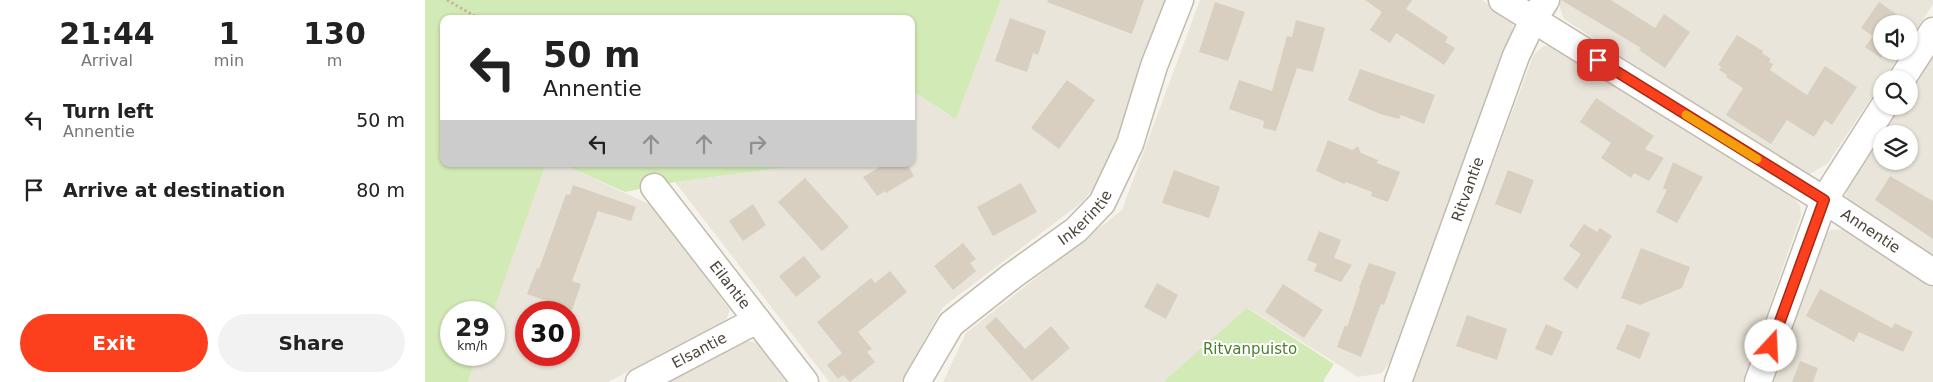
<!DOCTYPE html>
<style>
body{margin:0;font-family:"DejaVu Sans",sans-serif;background:#f2f2f2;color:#222;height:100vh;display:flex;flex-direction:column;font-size:19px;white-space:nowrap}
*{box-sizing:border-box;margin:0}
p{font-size:16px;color:#767676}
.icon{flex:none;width:28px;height:28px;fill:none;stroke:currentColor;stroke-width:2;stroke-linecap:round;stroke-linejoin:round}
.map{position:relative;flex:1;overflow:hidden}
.details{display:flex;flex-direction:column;background:#fff;width:425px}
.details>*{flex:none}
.guide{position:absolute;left:15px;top:15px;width:475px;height:152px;border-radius:10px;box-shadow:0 1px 4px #0004;background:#fff;color:#222;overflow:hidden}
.tools{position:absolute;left:1448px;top:15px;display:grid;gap:10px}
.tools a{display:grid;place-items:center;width:45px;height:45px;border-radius:50%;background:#fff;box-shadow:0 1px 4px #0004;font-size:25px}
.speed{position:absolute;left:15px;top:301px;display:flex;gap:10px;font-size:25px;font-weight:700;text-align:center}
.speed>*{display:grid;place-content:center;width:65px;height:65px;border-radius:50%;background:#fff;box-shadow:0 1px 4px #0004;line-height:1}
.speed small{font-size:12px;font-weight:400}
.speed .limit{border:8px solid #d22;background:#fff;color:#111}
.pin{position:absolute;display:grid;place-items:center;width:42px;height:42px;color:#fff;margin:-21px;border-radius:10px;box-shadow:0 2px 8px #0006}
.me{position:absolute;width:55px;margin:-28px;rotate:20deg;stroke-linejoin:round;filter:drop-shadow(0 0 4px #0008)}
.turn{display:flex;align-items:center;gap:18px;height:105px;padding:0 20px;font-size:22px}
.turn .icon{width:65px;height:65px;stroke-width:2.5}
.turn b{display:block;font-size:35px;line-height:42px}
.lanes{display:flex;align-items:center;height:48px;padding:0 20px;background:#0003;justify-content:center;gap:25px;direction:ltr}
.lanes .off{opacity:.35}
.eta{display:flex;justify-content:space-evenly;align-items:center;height:85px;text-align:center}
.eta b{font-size:30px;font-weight:700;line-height:35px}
.button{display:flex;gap:10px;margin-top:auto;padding:10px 20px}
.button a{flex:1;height:58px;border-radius:30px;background:#fc3f1d;color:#fff;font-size:20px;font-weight:700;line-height:58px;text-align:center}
.button a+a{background:#f2f2f2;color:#222}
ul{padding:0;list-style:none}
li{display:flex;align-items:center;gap:15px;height:70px;padding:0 20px}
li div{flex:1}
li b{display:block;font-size:19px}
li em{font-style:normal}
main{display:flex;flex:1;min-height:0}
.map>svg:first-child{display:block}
</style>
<main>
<section class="details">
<div class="eta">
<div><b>21:44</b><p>Arrival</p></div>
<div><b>1</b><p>min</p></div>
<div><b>130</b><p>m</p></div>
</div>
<ul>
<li><svg class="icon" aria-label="left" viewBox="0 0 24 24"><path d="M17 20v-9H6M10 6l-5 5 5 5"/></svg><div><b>Turn left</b><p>Annentie</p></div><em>50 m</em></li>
<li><svg class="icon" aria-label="arrive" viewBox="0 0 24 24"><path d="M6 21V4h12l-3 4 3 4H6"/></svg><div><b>Arrive at destination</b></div><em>80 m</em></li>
</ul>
<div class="button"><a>Exit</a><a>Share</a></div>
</section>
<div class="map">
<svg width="1508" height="382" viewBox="0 0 1508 382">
<rect width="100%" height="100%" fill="#f6f3ec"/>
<g fill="#eae5da" fill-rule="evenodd">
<path d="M576,0H741L677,179L656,203L518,307L476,382H404L250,182L385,164H486V90L531,119Z"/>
<path d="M775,0H1057L1088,22L1086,42L966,360L957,373L933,377L823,308L738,382H518L541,333L697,210Z"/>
<path d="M1135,0H1508V4L1484,41V24H1456V51H1477L1459,79H1456V83L1403,163L1385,174L1372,171L1139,19L1135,8Z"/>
<path d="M1129,45L1370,199L1375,206L1376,215L1318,382H985L1109,54L1119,46Z"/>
<path d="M1508,52V255L1430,206L1421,196L1423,186L1474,106H1484V90ZM1456,134H1484V161H1456Z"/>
<path d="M121,164H137L228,206L305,310L301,320L183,382H43L52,355H69L68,312ZM101,312H144V355H101Z"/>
<path d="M1422,229L1508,284V382H1344L1395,237L1406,230Z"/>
<path d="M317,340L333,343L361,382H242Z"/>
</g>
<g fill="#d2eab5">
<path d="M0,0H576L531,119L486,90V19H19V164H121L68,312H26V355H52L43,382H0Z"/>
<path d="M137,164H385L250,182L200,192Z"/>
<path d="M822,308L909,364L898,381L900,382H738Z"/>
</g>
<g fill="#d8cfc1">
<path d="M623,0H719L707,34L622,2Z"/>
<path d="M940,0H987L981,9L1023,37L1020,42L1030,48L1019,65L971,33L965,43L945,30L957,12Z"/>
<path d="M1136,0H1186L1230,28L1239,14L1265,32L1240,68L1214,50L1216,48Z"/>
<path d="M790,2L820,12L803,61L774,52Z"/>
<path d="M1454,2L1481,21L1479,24H1456V51H1460L1456,58L1440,47L1448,36L1436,28Z"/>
<path d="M585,18L621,31L613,55L608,53L602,72L570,61Z"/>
<path d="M871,20L900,28L888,72L872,68L851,131L838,128L839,121L804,109L814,80L847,91L862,36L867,37Z"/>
<path d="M1312,35L1338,51L1337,53L1346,59L1344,62L1348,64L1345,70L1382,95L1400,66L1432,87L1407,125L1400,120L1389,137L1362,120L1346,144L1301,115L1318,88L1301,77L1302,75L1294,70L1296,67L1293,65Z"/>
<path d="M935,69L1010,95L999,124L976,115L974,119L955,114L923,100Z"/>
<path d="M642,80L670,100L634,149L606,128Z"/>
<path d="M1171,98L1229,136L1220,149L1239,158L1224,181L1209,173L1206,178L1176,158L1186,143L1155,122Z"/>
<path d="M903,140L927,150L933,146L936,153L953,160L952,163L975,172L963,202L946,196L947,192L921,182L919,184L891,171Z"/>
<path d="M1248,162L1278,177L1252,223L1231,212L1242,190L1238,188Z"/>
<path d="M460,164H482L489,176L461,193L460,191L452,196L438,177Z"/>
<path d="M749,170L795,187L784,218L737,203Z"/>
<path d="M1083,170L1109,180L1096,214L1070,204Z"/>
<path d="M1465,176L1508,201V239L1450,200Z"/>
<path d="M380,178L424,227L397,251L353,202Z"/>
<path d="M596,183L612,212L568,236L552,207Z"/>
<path d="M148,185L211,207L206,221L173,211L147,281L156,284L147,310L102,294L112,268L114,269L141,194L145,195Z"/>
<path d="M328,204L341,225L318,241L304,221Z"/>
<path d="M1159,224L1172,232L1175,228L1187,236L1152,289L1138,279L1156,254L1144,246Z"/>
<path d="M894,231L916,240L909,258L927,265L916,282L889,271L892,264L882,260Z"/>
<path d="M538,243L551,259L545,263L551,271L528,290L509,266Z"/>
<path d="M1216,248L1265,267L1257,288L1215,305L1196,298Z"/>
<path d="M379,256L396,277L371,297L354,276Z"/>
<path d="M944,263L971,272L959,305L956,304L936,357L912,347L920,325L922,327L935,289L934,288Z"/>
<path d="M465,271L482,292L433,332L447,349L442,352L450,362L425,382L418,375L413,379L402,365L417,353L392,322L446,278L450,283Z"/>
<path d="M732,283L753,295L741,319L719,307Z"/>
<path d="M858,284L898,310L879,338L840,312Z"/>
<path d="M1395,289L1467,328L1470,323L1488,332L1478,352L1434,332L1429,342L1381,316Z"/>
<path d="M1042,315L1082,329L1072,360L1031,346Z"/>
<path d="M571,317L600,349L626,326L645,348L607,381L560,327Z"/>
<path d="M1121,324L1138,332L1127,356L1110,349Z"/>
<path d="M1202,324L1225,333L1215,359L1191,349Z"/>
<path d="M1375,361L1393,368L1388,382H1367Z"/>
</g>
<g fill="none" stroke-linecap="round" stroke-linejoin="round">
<g stroke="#c2bbae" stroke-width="29">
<g id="street">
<path id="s1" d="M1077,0L1399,200L1508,272"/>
<path d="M1477,79L1508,31"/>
<path id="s2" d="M229,187L380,382"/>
<path id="s3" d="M214,382L332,320"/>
<path id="s4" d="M492,382L526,324L587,276L651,230L677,203L705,144L729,66L755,0"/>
<path id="s5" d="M973,382L1091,56L1108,20L1121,0"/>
<path d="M1333,382L1399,200L1459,106"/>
</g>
</g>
<path stroke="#c4b79f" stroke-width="3" stroke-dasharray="2.5 2.5" stroke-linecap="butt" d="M22,0L55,19"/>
<use href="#street" stroke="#fff" stroke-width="26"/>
</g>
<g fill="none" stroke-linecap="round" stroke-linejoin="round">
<g stroke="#a42913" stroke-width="12">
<path id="route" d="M1173,60L1399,200L1346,346"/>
</g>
<use href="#route" stroke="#fc3f1d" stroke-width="9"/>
<path stroke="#f59e0b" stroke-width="9" d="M1261,115L1332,159"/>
</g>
<g text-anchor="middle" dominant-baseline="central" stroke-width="4" stroke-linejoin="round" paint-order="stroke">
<g font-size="15" fill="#4b4439" stroke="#fff">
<text stroke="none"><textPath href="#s5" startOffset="205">Ritvantie</textPath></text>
<text stroke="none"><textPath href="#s4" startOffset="239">Inkerintie</textPath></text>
<text stroke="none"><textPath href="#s1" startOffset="435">Annentie</textPath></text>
<text stroke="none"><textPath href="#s2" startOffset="124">Eilantie</textPath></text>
<text stroke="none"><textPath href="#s3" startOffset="68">Elsantie</textPath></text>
</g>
<g font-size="15" fill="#4a7f2a" stroke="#fff">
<text x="825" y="349">Ritvanpuisto</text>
</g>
</g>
</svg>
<div class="tools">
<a><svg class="icon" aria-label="sound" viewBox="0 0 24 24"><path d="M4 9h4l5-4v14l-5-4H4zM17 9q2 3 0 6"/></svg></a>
<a><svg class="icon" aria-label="search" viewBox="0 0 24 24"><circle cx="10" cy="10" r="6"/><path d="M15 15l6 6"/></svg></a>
<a><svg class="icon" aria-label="layers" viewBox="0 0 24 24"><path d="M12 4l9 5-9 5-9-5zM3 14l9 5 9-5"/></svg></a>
</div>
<div class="speed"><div>29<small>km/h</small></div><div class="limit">30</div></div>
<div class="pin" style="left:1173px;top:60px;background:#d93025"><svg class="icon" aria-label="arrive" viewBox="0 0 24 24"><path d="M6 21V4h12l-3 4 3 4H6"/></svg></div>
<svg class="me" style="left:1346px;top:346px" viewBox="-20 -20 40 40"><circle r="19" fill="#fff"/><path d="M0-13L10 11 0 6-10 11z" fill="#fc3f1d"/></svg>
<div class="guide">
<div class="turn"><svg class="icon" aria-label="left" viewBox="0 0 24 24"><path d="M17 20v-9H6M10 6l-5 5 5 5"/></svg><div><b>50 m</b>Annentie</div></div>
<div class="lanes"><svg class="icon" aria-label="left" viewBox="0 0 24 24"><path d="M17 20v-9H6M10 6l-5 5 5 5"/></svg><svg class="icon off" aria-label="ahead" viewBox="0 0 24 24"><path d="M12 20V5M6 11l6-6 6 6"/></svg><svg class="icon off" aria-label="ahead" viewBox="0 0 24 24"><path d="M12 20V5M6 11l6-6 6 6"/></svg><svg class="icon off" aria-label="right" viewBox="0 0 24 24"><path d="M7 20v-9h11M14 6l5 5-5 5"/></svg></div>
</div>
</div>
</main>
